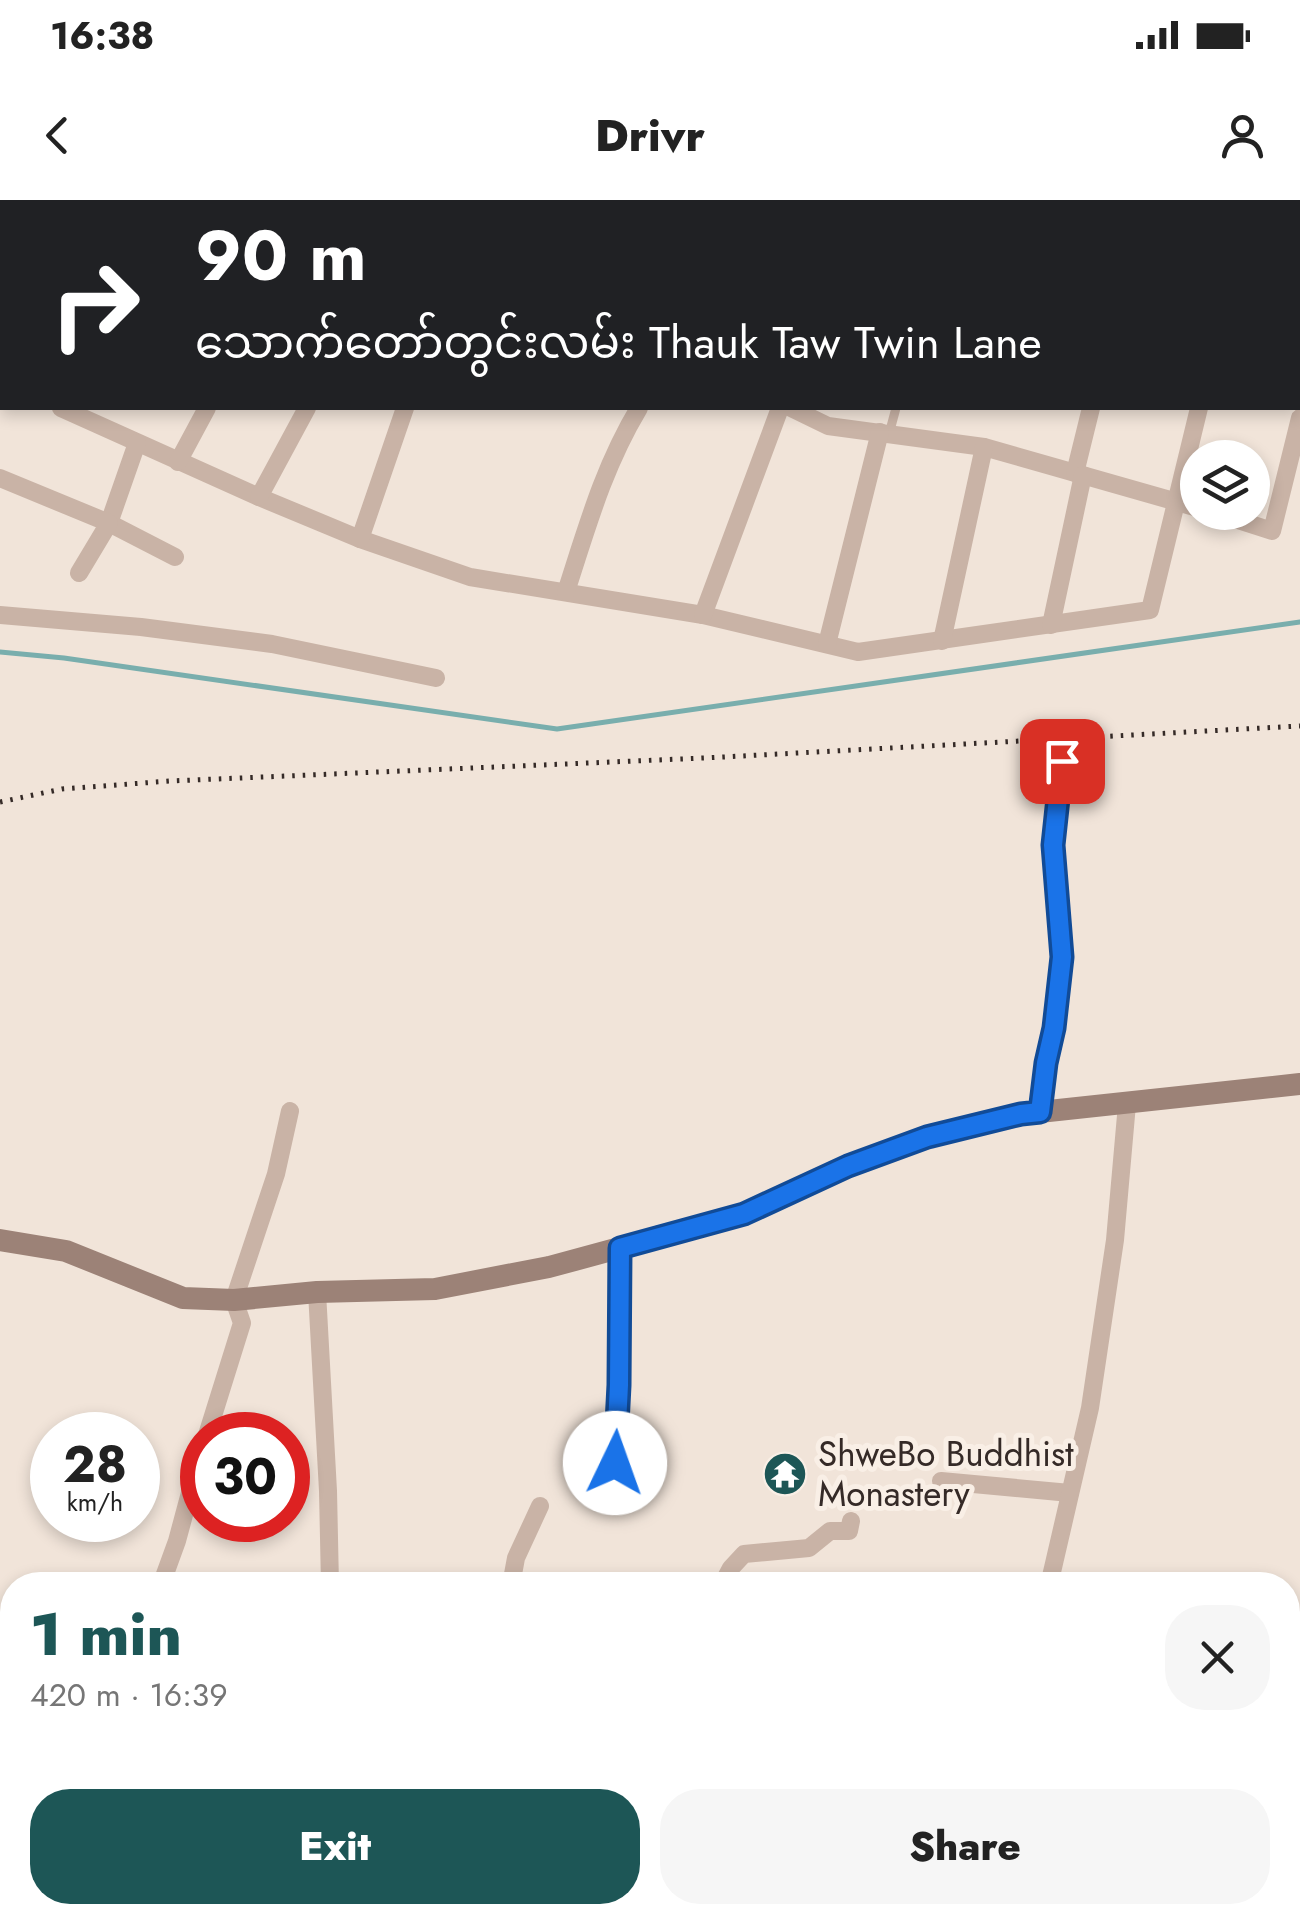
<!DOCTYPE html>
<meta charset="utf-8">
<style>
body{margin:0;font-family:Jost,"Noto Sans Myanmar",sans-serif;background:#f6f6f6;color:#222;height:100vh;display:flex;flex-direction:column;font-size:38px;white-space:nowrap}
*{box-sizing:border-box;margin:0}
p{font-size:32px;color:#767676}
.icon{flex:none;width:55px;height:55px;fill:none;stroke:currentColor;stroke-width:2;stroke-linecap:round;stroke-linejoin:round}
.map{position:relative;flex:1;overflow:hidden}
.panel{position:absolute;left:0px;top:1372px;width:1300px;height:352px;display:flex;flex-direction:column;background:#fff;border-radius:40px 40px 0 0;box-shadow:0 5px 15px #0003}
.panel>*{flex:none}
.banner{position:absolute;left:0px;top:0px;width:1300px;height:210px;box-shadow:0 5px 15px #0003;background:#202124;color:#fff;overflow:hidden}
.buttons{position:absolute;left:1180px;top:240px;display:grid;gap:20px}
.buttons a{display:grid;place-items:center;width:90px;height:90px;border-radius:50%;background:#fff;box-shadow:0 5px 15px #0003;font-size:50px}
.speed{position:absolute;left:30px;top:1212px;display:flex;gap:20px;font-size:50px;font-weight:700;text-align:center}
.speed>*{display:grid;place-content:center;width:130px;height:130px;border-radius:50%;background:#fff;box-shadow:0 5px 15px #0003;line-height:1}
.speed small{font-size:25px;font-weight:400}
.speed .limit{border:15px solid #d22;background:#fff;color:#111}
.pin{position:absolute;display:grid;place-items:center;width:85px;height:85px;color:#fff;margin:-42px;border-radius:20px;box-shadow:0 5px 15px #0006}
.me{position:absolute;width:110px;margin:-55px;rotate:3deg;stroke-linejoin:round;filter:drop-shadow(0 0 8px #0008)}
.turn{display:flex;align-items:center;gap:35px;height:210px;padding:0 30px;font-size:45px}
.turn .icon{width:130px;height:130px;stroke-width:2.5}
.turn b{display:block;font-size:70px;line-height:85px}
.round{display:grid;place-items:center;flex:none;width:105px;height:105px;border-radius:40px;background:#f6f6f6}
.summary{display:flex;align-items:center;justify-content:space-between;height:170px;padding:0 30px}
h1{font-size:60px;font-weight:800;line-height:75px;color:#1d5656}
.primary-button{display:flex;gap:20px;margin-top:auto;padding:20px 30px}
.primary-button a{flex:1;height:115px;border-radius:40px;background:#1d5656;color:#fff;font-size:40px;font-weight:800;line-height:115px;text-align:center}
.primary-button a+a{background:#f6f6f6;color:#222}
.status{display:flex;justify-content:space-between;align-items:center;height:70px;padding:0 50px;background:#fff;direction:ltr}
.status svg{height:28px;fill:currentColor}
header{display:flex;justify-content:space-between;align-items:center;height:130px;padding:0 30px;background:#fff;font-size:45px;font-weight:800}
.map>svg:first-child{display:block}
</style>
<div class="status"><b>16:38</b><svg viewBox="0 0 49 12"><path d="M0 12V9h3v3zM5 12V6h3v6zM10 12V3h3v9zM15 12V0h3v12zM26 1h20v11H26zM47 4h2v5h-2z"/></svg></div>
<header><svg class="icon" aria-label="back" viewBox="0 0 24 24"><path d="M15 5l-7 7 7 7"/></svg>Drivr<svg class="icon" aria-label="person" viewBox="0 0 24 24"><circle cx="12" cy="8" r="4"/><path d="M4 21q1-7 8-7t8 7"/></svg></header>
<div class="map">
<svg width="1300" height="1724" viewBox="0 0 1300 1724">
<rect width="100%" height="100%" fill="#f1e4d9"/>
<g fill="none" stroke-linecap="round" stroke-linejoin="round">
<path stroke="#79aead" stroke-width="5" d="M0,452L64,458L557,529L1300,422"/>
<g stroke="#c9b3a6" stroke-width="9">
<path d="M850,2L851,0"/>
<path d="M944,2L945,0"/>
<path d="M1030,2L1031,0"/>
<path d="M889,234L896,208"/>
</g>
<g stroke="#c9b3a6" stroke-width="18">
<path d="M209,0L217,2"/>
<path d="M305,2L306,0"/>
<path d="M391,2L392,0"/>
<path d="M491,2L492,0"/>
<path d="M595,2L596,0"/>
<path d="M700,2V0"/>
<path d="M789,2L790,0"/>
<path d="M1138,2L1139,0"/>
<path d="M1245,2L1246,0"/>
<path d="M0,51L2,52"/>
<path d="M0,179L2,180"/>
<path d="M61,208L259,297L360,339L470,377L703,415L858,452L1150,410L1199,208"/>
<path d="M791,208L828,226L984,247L1198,308"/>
<path d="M137,243L109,323L175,357"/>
<path d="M178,262L207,208"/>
<path d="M1075,273L1091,208"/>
<path d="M0,278L109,323L79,373"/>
<path d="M259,297L307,208"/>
<path d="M1213,312L1272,331L1300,218"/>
<path d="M360,339L405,208"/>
<path d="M566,392C587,327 604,266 639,208"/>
<path d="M0,415L141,427L272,444L436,478"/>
<path d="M703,415L780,208"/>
<path d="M1051,425L1083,275"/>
<path d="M942,441L984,247"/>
<path d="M827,444L880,232"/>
<path d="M1040,912L1046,863L1054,828L1062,757L1053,645L1062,561"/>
<path d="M317,1092L328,1291L330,1385"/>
<path d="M207,1235L242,1123L234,1100L276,974L290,911"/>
<path d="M941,1281L1070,1293"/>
<path d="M614,1302L619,1185L620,1048"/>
<path d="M161,1385L177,1341L202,1248"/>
<path d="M511,1385L516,1358L540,1306"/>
<path d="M722,1385L731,1368L744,1354L809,1348L830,1331H849L851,1321"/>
<path d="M1049,1385L1090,1208L1115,1040L1127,904"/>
<path d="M464,1724L465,1712"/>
<path d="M879,1724L882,1712"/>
</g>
<path stroke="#9c8277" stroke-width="22" d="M0,1040L66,1051L183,1098L234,1100L317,1092L435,1089L549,1067L744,1014L848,966L927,937L1021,914L1300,884"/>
<g stroke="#776058" stroke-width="25">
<path d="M0,1435L12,1441"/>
<path d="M0,1461L12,1467"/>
<path d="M1205,1712L1239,1724"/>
<path d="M1276,1712L1300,1720"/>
</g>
<path stroke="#352a27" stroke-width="5" stroke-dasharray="2.5 8" stroke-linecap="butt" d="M0,602L62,589L170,581L704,558L1300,526"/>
</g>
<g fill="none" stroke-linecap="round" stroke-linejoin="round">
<g stroke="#114b97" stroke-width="25">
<path id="route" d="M615,1263L619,1185L620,1048L744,1014L848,966L927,937L1021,914L1040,912L1046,863L1054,828L1062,757L1053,645L1062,561"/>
</g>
<use href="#route" stroke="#1a73e8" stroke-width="18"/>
</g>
<defs>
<g id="temple-disc" transform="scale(2.25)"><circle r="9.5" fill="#1d5656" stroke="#f9efe6"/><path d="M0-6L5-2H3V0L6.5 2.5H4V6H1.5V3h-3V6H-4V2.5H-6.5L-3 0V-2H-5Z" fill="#fff"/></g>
</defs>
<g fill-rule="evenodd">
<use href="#temple-disc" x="785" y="1274"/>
</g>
<g text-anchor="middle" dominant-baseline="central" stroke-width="10" stroke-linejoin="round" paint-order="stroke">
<g font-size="35" fill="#352a27" stroke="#f9efe6" text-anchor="start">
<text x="818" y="1254">ShweBo Buddhist<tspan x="818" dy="40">Monastery</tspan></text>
</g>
</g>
</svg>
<div class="buttons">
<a><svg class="icon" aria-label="layers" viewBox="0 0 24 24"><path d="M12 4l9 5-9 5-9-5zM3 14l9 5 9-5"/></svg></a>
</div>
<div class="speed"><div>28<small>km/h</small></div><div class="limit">30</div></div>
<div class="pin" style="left:1062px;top:561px;background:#d93025"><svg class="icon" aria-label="arrive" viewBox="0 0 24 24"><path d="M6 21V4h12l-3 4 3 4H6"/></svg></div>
<svg class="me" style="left:615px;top:1263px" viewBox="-20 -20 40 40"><circle r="19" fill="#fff"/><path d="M0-13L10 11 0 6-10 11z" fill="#1a73e8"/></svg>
<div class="banner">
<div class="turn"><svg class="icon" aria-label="right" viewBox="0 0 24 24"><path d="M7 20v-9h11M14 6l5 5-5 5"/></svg><div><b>90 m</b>သောက်တော်တွင်းလမ်း Thauk Taw Twin Lane</div></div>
</div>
<section class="panel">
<div class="summary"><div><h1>1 min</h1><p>420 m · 16:39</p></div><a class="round"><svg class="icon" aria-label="close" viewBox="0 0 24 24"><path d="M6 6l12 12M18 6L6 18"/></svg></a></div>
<div class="primary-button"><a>Exit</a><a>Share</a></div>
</section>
</div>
